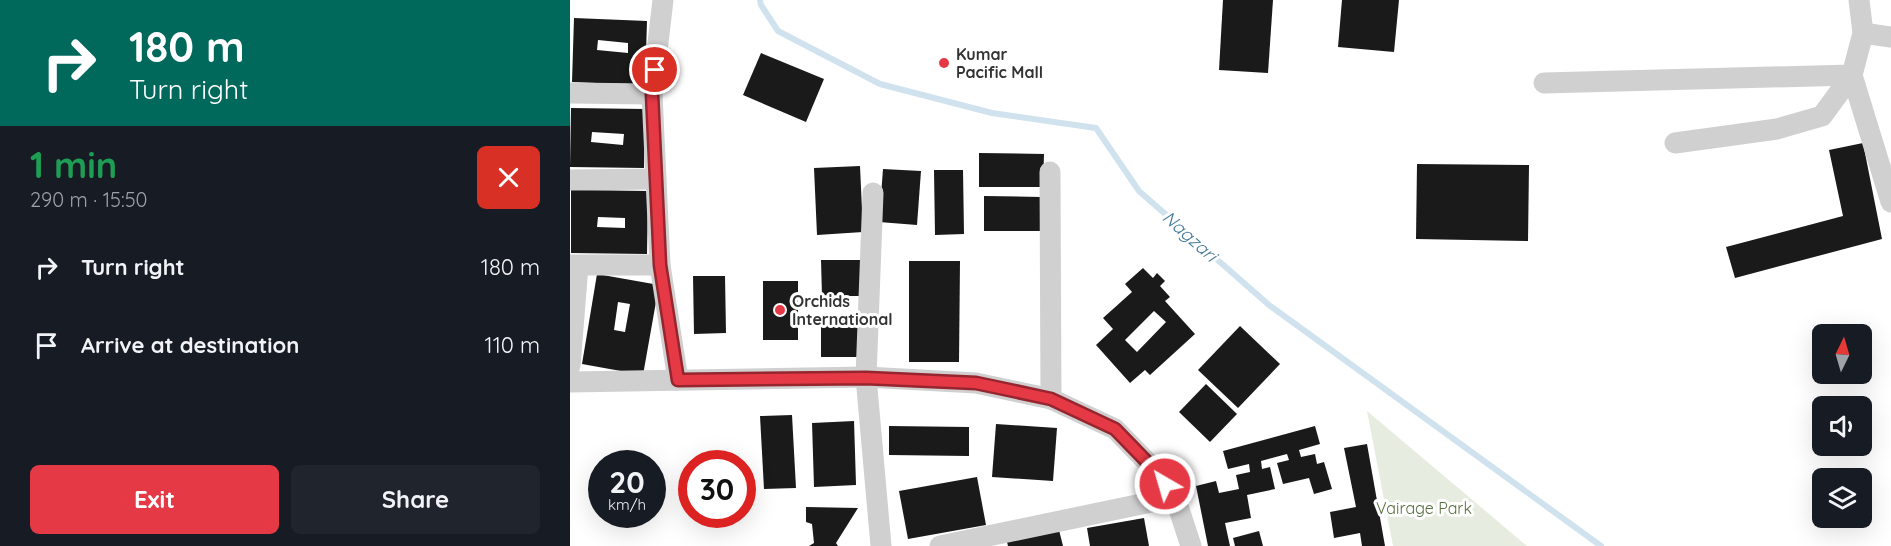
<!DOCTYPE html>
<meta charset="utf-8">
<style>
body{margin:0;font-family:Quicksand,sans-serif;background:#20242c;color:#f1f3f6;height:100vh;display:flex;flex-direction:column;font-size:22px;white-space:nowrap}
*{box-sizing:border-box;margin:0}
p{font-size:20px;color:#9ea1a6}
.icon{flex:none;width:33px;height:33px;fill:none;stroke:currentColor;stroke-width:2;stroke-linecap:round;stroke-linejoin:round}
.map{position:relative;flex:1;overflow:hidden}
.sheet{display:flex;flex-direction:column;background:#171b24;width:570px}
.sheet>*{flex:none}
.banner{background:#00695c;color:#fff;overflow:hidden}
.needle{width:39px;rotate:5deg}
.controls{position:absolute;left:1242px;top:324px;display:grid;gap:12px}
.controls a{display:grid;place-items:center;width:60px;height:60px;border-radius:9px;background:#171b24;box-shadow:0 6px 24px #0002;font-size:30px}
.speed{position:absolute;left:18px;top:450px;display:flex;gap:12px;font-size:30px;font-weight:700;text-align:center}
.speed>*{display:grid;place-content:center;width:78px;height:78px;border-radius:50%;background:#171b24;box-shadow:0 6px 24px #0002;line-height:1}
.speed small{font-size:15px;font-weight:400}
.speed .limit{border:9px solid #d22;background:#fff;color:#111}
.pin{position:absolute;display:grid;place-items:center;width:51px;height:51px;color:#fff;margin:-26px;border:3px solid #fff;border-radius:50%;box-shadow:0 2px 6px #0007}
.me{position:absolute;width:66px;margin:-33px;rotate:322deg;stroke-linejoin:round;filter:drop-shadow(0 0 4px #0008)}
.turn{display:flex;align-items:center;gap:21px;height:126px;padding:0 30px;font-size:27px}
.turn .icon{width:78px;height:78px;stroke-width:2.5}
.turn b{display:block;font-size:42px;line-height:51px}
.round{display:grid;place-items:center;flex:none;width:63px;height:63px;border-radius:9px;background:#20242c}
.summary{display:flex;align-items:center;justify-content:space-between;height:102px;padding:0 30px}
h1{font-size:36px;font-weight:800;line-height:45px;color:#1e9e55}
.primary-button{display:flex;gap:12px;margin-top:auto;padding:12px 30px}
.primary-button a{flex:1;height:69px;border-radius:9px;background:#e63946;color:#fff;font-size:24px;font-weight:800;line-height:69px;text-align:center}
.primary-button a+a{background:#20242c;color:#f1f3f6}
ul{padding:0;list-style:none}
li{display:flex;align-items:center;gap:18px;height:78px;padding:0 30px}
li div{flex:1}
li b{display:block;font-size:22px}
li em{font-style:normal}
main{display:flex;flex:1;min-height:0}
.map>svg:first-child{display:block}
</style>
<main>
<section class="sheet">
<div class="banner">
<div class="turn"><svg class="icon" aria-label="right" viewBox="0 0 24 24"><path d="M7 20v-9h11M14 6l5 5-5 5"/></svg><div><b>180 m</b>Turn right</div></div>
</div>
<div class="summary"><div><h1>1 min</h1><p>290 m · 15:50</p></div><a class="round" style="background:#d93025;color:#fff"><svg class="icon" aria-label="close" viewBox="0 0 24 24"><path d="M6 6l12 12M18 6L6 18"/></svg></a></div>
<ul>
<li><svg class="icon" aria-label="right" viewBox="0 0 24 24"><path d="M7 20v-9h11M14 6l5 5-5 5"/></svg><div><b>Turn right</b></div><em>180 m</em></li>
<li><svg class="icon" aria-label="arrive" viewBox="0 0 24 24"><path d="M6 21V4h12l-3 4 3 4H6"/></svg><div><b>Arrive at destination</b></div><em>110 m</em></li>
</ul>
<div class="primary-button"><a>Exit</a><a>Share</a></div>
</section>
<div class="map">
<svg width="1321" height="546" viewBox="0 0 1321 546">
<rect width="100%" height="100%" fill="#fff"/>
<path fill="#e6ecdf" d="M797,411L957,546H823Z"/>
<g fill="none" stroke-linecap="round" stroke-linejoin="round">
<path stroke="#cfe2ee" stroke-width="6" d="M190,0L191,5L208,31L310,84L422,113L526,128L569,191L699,305L1031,546"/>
</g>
<g fill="#1a1a1a" fill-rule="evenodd">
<path d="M653,0H703L698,73L649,70Z"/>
<path d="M772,0H829L824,52L768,47Z"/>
<path d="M4,18L77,21L75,85L2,82ZM28,40L58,43V53L27,50Z"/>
<path d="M191,53L254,79L236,122L173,95Z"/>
<path d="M1,108L75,109L74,168L0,167ZM22,132L54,134L53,145L21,142Z"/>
<path d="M1293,143L1312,239L1165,278L1156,247L1273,216L1259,150Z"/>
<path d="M409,153L474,154L473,187H409Z"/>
<path d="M847,164L959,165L958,241L846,239Z"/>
<path d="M290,166L293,232L247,235L244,168Z"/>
<path d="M313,169L351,171L347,225L309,222Z"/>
<path d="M364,170H393L394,234L365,235Z"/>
<path d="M1,190L78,191L77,254L1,253ZM28,217L55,218V228L27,227Z"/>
<path d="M414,196L471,197V231H414Z"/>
<path d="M251,260H297L298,296H252Z"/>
<path d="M339,261H390L389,362H339Z"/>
<path d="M573,268L583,278L587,273L595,281L590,286L600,297L595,301L625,334L580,375L575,370L560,383L526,345L543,329L533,318L562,292L555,284ZM584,311L596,322L567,352L555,340Z"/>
<path d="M27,274L89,285L73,375L12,364ZM48,302L60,304L55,332L44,330Z"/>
<path d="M123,276H155L156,333L124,334Z"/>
<rect x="193" y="281" width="35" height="59"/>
<rect x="251" y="320" width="45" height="37"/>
<path d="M670,326L710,364L668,408L628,370Z"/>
<path d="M636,384L667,414L640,442L609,412Z"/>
<path d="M222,415L226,488L194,489L190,416Z"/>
<path d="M284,421L286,485L244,487L242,423Z"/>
<path d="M426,424L487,428L483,481L422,477Z"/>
<path d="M319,426L399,427V456L319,455Z"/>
<path d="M745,426L750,444L729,450L731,457L745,454L747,464L754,462L762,489L744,494L739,478L713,484L707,463L719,460L717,454L691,461L692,469L700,467L705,489L677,495L681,518L655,523L660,546H638L626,486L646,481L649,493L669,489L666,475L680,472L679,464L658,469L653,451Z"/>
<path d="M797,444L815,546H792L790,533L764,538L760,512L786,507L774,448Z"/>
<path d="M407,477L416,525L338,539L329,491Z"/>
<path d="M236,507L288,508L266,543L268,546H239L244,543L242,524L236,522Z"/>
<path d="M574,518L579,546H520L517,528Z"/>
<path d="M489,530L493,546H438L437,542Z"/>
<path d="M689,531L693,546H665L663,538Z"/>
</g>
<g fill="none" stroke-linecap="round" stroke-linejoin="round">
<g stroke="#d0d0d0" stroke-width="21">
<path d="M93,0L82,94L90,265L108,380"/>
<path d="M1293,33L1321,37"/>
<path d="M974,83L1282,75L1321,202"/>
<path d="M0,93L82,94"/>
<path d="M1105,143L1207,129L1252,116L1282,75L1293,33L1289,0"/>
<path d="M480,172L481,399"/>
<path d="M0,180L86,179"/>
<path d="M303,193L296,377L311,546"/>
<path d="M0,265H90"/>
<path d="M0,366L8,266"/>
<path d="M0,382L296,377L406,383L481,399L545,429L579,464L605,497L621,546"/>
<path d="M370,546L605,497"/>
</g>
</g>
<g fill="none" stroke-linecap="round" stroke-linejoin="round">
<g stroke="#96252e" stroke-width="15">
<path id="route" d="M85,70L82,94L90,265L108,380L296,378L406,383L425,387L481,399L545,429L579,464L595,484"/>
</g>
<use href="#route" stroke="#e63946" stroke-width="10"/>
</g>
<g fill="#e63946" stroke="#fff" stroke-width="2">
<circle cx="374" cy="63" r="6"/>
<circle cx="210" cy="310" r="6"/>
</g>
<g text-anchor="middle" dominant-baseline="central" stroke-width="6" stroke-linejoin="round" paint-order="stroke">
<g font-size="16" font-weight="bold" fill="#333" stroke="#fff" text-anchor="start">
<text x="386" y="54">Kumar<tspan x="386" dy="18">Pacific Mall</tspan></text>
<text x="222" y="301">Orchids<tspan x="222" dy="18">International</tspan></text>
</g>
<g font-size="16" fill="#56703f" stroke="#fff">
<text x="854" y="508">Vairage Park</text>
</g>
<g font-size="18" font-style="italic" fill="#3f7597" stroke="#fff">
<text transform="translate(620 236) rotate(42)">Nagzari</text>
</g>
</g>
</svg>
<div class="controls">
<a><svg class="needle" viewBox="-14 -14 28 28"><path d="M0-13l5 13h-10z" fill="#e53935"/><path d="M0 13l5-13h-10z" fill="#9ea1a6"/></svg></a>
<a><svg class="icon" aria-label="sound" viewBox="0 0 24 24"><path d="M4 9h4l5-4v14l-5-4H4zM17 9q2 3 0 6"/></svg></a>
<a><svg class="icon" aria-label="layers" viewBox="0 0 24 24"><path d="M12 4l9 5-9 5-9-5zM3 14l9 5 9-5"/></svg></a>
</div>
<div class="speed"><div>20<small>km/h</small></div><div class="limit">30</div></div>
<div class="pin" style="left:85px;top:70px;background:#d93025"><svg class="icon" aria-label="arrive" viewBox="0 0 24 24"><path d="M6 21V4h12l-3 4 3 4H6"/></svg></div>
<svg class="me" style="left:595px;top:484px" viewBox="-20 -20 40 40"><circle r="17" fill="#e63946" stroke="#fff" stroke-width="3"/><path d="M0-11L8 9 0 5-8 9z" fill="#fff"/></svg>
</div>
</main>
